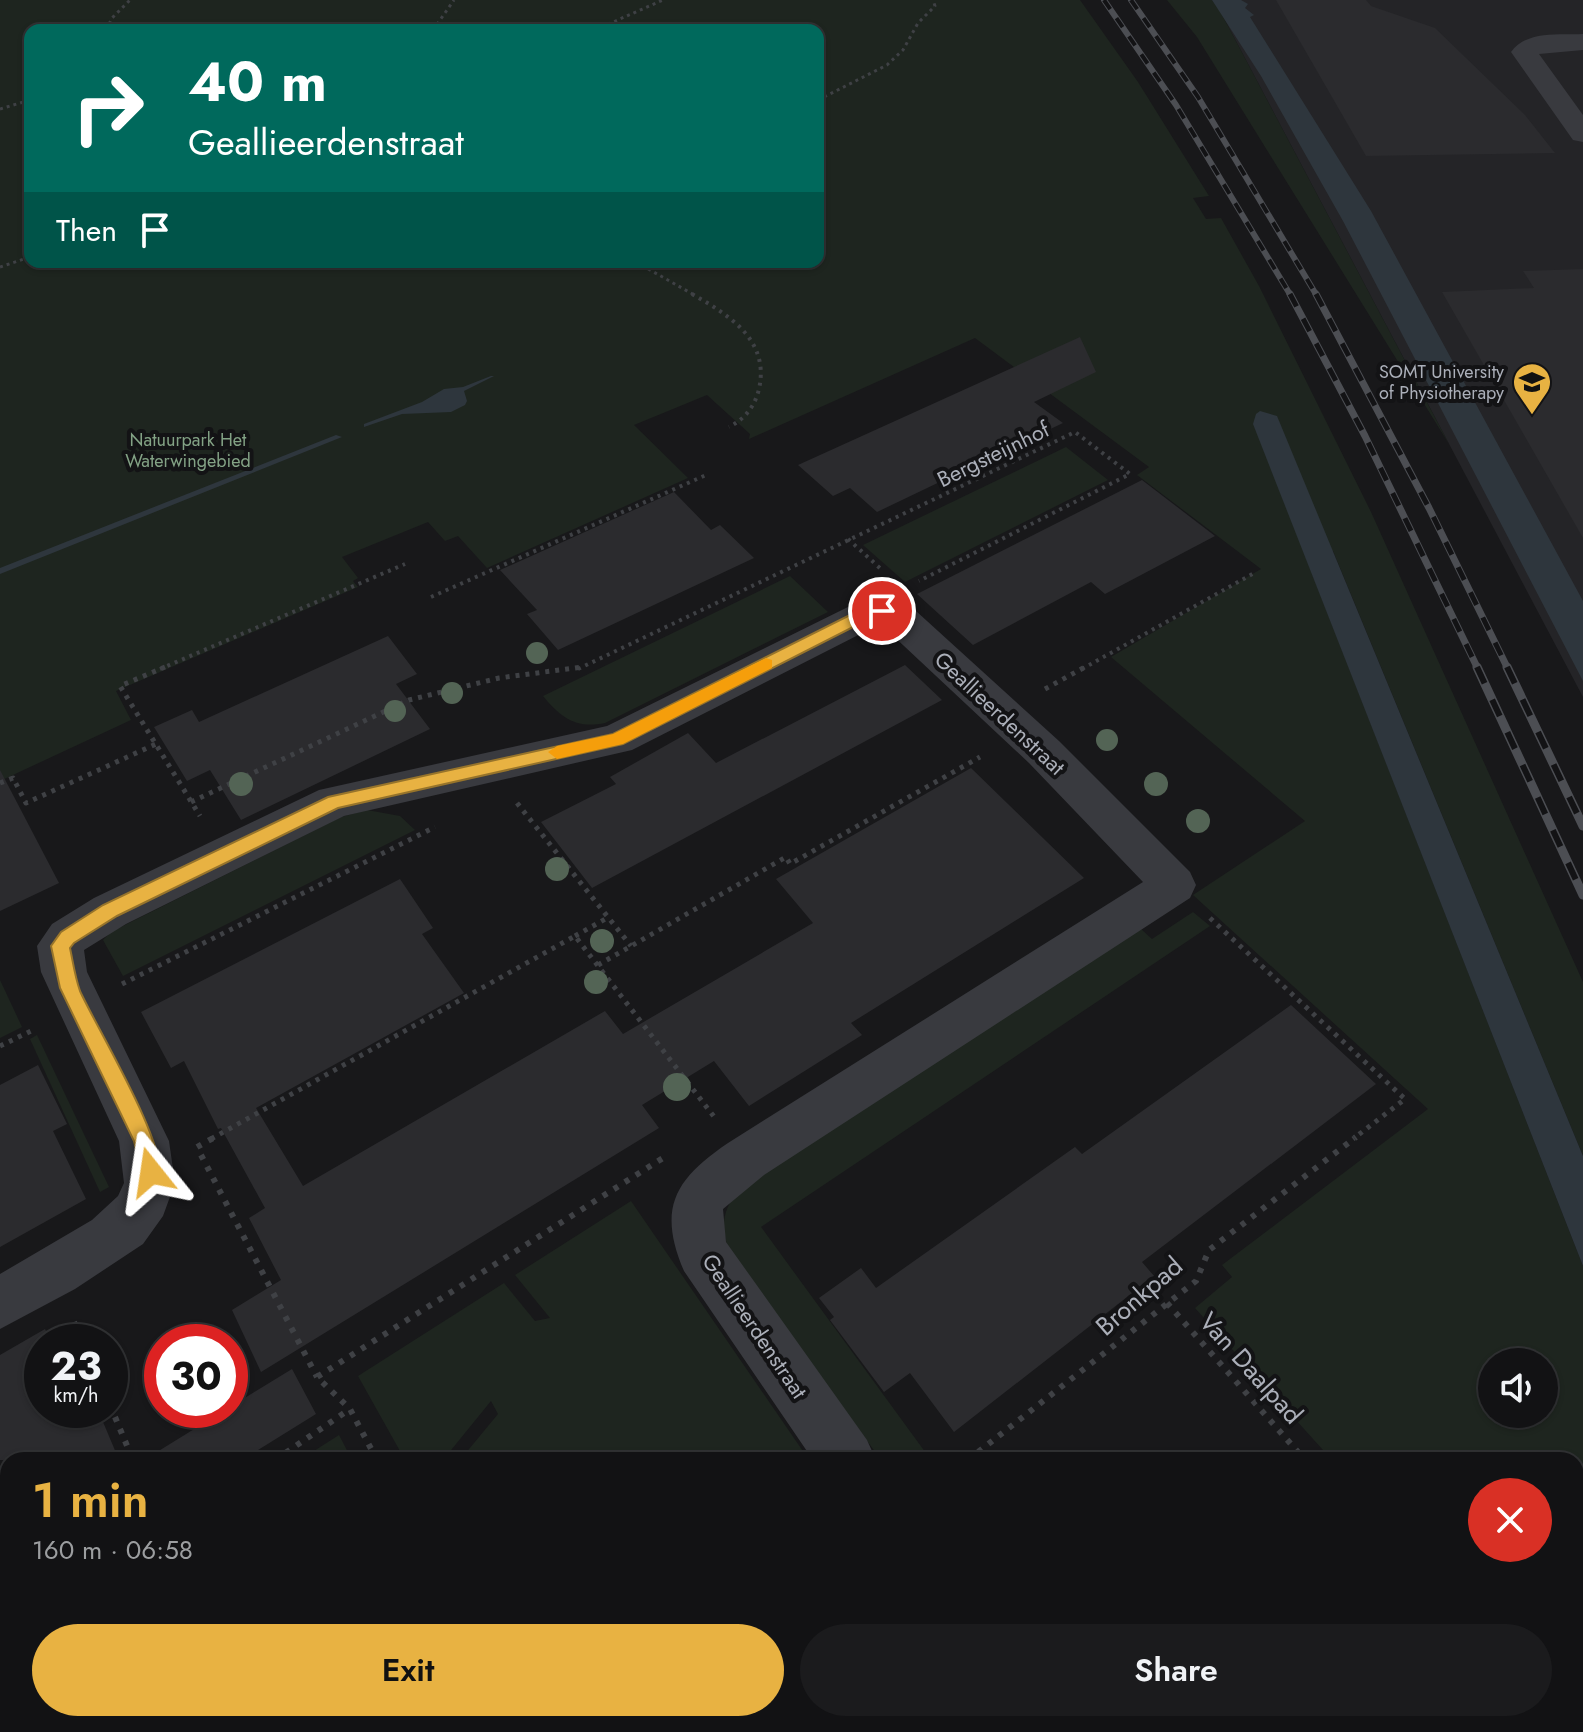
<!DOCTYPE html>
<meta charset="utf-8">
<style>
body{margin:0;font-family:Jost,sans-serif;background:#1b1b1d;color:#f1f3f6;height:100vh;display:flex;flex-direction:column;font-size:30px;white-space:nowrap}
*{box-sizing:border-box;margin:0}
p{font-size:26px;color:#9c9ea0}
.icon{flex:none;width:44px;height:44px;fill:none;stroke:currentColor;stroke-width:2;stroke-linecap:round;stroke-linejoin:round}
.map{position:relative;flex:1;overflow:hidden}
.details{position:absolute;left:0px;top:1452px;width:1584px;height:280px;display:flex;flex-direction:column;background:#121214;border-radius:24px 24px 0 0;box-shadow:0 2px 6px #0004,0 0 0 2px #313234}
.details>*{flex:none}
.top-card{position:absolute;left:24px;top:24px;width:800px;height:244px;border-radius:16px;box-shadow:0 2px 6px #0004,0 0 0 2px #313234;background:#00695c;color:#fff;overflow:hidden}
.fabs{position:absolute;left:1478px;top:1348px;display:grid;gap:16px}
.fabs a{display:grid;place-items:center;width:80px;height:80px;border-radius:50%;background:#121214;box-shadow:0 2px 6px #0004,0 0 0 2px #313234;font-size:40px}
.speed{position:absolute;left:24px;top:1324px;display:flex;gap:16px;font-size:40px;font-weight:700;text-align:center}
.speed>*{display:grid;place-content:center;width:104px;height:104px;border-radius:50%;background:#121214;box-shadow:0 2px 6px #0004,0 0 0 2px #313234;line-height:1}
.speed small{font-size:20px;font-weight:400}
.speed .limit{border:12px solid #d22;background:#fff;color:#111}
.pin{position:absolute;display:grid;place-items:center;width:68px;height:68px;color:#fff;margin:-34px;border:4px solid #fff;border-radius:50%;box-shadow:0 2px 8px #0007}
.me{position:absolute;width:88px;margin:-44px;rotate:345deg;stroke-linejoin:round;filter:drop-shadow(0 0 6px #0008)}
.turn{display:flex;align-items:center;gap:28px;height:168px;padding:0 32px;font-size:36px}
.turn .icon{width:104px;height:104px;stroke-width:2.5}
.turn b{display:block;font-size:56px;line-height:68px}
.then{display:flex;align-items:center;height:76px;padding:0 32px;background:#0003;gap:16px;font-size:30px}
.round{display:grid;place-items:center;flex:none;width:84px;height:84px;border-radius:42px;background:#1b1b1d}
.overview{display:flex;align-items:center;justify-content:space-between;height:136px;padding:0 32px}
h1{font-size:48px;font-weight:600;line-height:60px;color:#e8b242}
.cta{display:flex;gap:16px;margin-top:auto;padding:16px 32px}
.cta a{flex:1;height:92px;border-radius:48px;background:#e8b242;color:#111;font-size:32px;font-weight:600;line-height:92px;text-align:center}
.cta a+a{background:#1b1b1d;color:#f1f3f6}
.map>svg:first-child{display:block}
</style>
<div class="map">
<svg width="1583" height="1732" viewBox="0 0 1583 1732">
<rect width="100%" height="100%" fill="#18181a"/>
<path fill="#242427" d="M1212,0H1583V697L1220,11Z"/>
<g fill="#1e251f" fill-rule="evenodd">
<path d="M0,0H1080L1138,82L1209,196L1193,198L1206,219L1221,218L1259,286L1371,512L1583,982V1156L1333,551L1306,558L1583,1266V1732H1576L1569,1724H1576V1460H1332L1195,1308L1232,1277L1222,1265L1428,1109L1193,895L1305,821L1111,657L1261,569L1137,475L1149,467L975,338L749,439L750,434L707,395L634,425L688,478L487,568L458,536L445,541L428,522L342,557L358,578L353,581L358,587L116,691L131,720L0,781ZM30,30H818V262H30ZM1492,1362H1544V1414H1492Z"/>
<path d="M1167,0H1212L1220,11L1449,444L1197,37Z"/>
<path d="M1066,447L1108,480L905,582L863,545Z"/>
<path d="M790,576L828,612L605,723C576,729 561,718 543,696Z"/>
<path d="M367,810L400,816L415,830L123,976L103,940L111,932L341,817Z"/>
<path d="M1193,912L1210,926L761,1227L931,1460H881L728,1249C721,1224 722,1210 740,1189L1141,929L1152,939Z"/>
<path d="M0,980L22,1027L0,1038Z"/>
<path d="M37,1035L109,1187L100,1192L30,1039Z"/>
<path d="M631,1201L809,1460H460L498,1414L491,1401L443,1460H405L358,1376L504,1283L535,1321L550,1318L515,1275Z"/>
<path d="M339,1435L352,1460H300Z"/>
<path d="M8,1650V1724H53L42,1732H0V1655Z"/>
<path d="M546,1724H793L784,1732H551Z"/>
</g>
<g fill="#2e363d">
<path d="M1212,0H1241L1248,4L1245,8L1254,15L1250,17L1371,211L1583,601V681L1343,221L1261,76Z"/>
<path d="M491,376H494L464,391L467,401L465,405L451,412L402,414L364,427V424L422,402L444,389L463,387Z"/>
<path d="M1260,411L1277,416L1583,1156V1266L1253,424L1256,414Z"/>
<path d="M336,435L342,437L0,574V568Z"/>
</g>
<g fill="#2b2b2e">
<path d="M1276,0H1366L1371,6L1435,28L1525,115L1555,153L1366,156Z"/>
<path d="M1583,269V538L1442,292L1534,288L1523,271Z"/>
<path d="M1080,337L1096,372L1034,402L1063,423L877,512L850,488L833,496L798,465Z"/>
<path d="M1142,480L1215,536L1105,594L1091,582L973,645L917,594Z"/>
<path d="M674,492L711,530L720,525L754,558L558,650L527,614L537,610L500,570Z"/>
<path d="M388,636L417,674L396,684L430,729L241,820L210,770L187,781L154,727L192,710L199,722Z"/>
<path d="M905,665L942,700L592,888L541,822L616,784L610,777L688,733L716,763Z"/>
<path d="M971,768L1084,878L851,1023L862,1035L749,1106L714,1061L642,1105L659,1128L261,1372L232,1310L281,1280L249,1218L265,1208L221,1128L218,1129L184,1061L171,1068L141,1012L400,879L433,928L422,934L464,993L256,1108L303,1186L605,1011L623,1034L813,923L776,879Z"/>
<path d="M0,770L59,883L0,911Z"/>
<path d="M1291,1005L1376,1084L1142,1262L1154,1276L954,1432L910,1373L884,1392L830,1320L834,1317L819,1298L861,1268L876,1288L1075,1147L1082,1154Z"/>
<path d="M38,1065L67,1124L53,1131L86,1199L0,1247V1085Z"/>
<path d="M45,1329L51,1342H42V1410H98L119,1460H0V1355Z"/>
<path d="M292,1369L316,1414L242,1460H144L225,1410H230V1407Z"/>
</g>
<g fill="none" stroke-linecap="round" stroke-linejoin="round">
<g stroke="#3f4145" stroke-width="3" stroke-dasharray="3 4" stroke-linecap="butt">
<path d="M106,30L112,18L130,0"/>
<path d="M433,30L454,0"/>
<path d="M595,30L663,0"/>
<path d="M818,100L887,65L903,50L918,23L935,6L933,0"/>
<path d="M0,109L30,100"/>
<path d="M636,262L696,296"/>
<path d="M0,267L30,257"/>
</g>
<g stroke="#3f4145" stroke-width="4" stroke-dasharray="3 5" stroke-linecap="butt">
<path d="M692,294C729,315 770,340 759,389C755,406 745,419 729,427"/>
<path d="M848,539L881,569"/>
<path d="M431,597L706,475"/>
<path d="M160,669L405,564"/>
<path d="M578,669L1075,432L1130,474L919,581"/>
<path d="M1082,669L1256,572"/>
</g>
<g stroke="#3f4145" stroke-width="5" stroke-dasharray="4 6" stroke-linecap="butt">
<path d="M165,667L120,686L200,816"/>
<path d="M1045,689L1085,667"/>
<path d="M0,783L13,778L26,803L156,744"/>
<path d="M191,802L409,700L499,678L582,667"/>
<path d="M517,803L631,946"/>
<path d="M1210,918L1405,1099L1353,1139"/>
<path d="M575,936L609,917"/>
<path d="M598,965L786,857L790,864L980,757"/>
<path d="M122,984L435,827"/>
<path d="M0,1046L35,1029"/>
<path d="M211,1139L575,936L715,1118"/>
</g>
<g stroke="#3f4145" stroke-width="6" stroke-dasharray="5 8" stroke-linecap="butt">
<path d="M197,1147L215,1137"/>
<path d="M201,1155L317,1377"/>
<path d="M1167,1303L1305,1460"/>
<path d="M74,1322L83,1342"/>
<path d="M110,1405L133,1460"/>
<path d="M275,1460L350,1409"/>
<path d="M377,1460L350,1409L317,1377L663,1158"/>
<path d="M968,1460L1196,1281L1209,1250L1356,1137"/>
<path d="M0,1643L8,1638"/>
<path d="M153,1724L156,1732"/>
<path d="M517,1724L521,1732"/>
<path d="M1540,1724L1547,1732"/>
<path d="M85,1732L97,1724"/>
<path d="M809,1732L819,1724"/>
</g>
<g fill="#393a3f" fill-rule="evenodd">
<path d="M1583,34V50L1539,54L1583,115V142L1573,140L1511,52C1527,30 1559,35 1583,34Z"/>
<path d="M882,598L916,611L1059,741L1190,872L1196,885L1190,898L764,1175L723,1209L726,1242L867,1440L876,1460H813L684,1271C657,1208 675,1179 728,1143L1143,882L1029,763L888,631L878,625L632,750L344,816L126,924L84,950L87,972L169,1141L175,1183L163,1216L143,1244L75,1289L0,1329V1274L92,1220L118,1196L124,1183L119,1141L41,972L37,946L52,924L94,898L319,790L607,726L850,606Z"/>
<path d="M1003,1724H1067L1071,1732H1006Z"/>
</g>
<g stroke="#4c4e53" stroke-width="6">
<g id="rail-far2">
<path d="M1104,0L1176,105L1291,296"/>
<path d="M1131,0L1198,97L1317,296"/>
</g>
</g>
<g stroke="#4c4e53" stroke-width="7">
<g id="rail-far1">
<path d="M1290,294L1365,436L1478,669"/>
<path d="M1316,294L1429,508L1508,669"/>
</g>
</g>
<g stroke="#4c4e53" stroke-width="9">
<g id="rail">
<path d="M1477,667L1583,895"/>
<path d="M1507,667L1583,826"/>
</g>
</g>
<use href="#rail-far2" stroke="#131315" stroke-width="4" stroke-dasharray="11" stroke-linecap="butt"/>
<use href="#rail-far1" stroke="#131315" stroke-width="5" stroke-dasharray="14" stroke-linecap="butt"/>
<use href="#rail" stroke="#131315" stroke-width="6" stroke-dasharray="18" stroke-linecap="butt"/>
</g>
<g fill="#536455">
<circle cx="537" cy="653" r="11"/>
<circle cx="452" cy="693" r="11"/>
<circle cx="395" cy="711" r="11"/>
<circle cx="1107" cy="740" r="11"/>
<circle cx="241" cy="784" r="12"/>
<circle cx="1156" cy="784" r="12"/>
<circle cx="1198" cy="821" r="12"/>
<circle cx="557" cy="869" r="12"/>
<circle cx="602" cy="941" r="12"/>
<circle cx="596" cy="982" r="12"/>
<circle cx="677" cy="1087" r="14"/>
</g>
<path fill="#e8b242" stroke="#97742b" stroke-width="2" d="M882,606L890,611L888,615L859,624L623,744L338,808L117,916L74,943L70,948C73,962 75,977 80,991C95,1025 171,1150 158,1178L151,1181L143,1178L134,1141L60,988L51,946L61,932L103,905L328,797L613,734L848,616Z"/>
<path fill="#f59e0b" d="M766,658L772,660V668L623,744L557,759L548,752L557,746L613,734Z"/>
<defs>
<g id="university-pin" transform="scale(2)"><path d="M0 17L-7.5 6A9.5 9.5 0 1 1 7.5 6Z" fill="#e8b242" stroke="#131315"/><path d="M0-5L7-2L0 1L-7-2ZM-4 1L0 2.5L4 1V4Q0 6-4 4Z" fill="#111"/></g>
</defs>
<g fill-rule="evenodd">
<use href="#university-pin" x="1532" y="382"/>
</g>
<g text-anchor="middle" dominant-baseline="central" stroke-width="8" stroke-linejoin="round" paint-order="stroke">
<g font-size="18" fill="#abafb9" stroke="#131315" text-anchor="end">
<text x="1504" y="372">SOMT University<tspan x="1504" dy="21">of Physiotherapy</tspan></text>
</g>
<g font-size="18" fill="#83a285" stroke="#131315">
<text x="188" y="440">Natuurpark Het<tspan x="188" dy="21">Waterwingebied</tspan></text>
</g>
<g font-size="22" fill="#abafb9" stroke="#131315">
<text transform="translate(993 454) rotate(-26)">Bergsteijnhof</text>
<text transform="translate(1000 713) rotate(43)">Geallieerdenstraat</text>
<text transform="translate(755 1326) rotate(56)">Geallieerdenstraat</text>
</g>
<g font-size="26" fill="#abafb9" stroke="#131315">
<text transform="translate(1139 1296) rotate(-41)">Bronkpad</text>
<text transform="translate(1251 1368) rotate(48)">Van Daalpad</text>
</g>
</g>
</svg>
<div class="fabs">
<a><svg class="icon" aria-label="sound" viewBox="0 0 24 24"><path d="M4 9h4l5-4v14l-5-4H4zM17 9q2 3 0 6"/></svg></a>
</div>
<div class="speed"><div>23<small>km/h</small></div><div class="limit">30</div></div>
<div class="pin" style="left:882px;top:611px;background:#d93025"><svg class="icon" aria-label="arrive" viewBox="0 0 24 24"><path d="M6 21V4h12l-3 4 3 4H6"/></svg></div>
<svg class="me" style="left:151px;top:1172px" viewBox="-20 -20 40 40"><path d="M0-17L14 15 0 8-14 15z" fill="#e8b242" stroke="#fff" stroke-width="4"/></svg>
<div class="top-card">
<div class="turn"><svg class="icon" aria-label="right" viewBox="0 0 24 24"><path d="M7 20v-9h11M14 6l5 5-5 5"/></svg><div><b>40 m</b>Geallieerdenstraat</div></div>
<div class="then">Then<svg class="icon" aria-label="arrive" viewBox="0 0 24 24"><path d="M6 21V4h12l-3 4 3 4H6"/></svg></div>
</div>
<section class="details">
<div class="overview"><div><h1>1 min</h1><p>160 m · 06:58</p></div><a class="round" style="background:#d93025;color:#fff"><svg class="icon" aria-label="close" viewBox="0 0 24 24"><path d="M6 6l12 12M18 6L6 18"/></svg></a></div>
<div class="cta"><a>Exit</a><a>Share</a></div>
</section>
</div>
